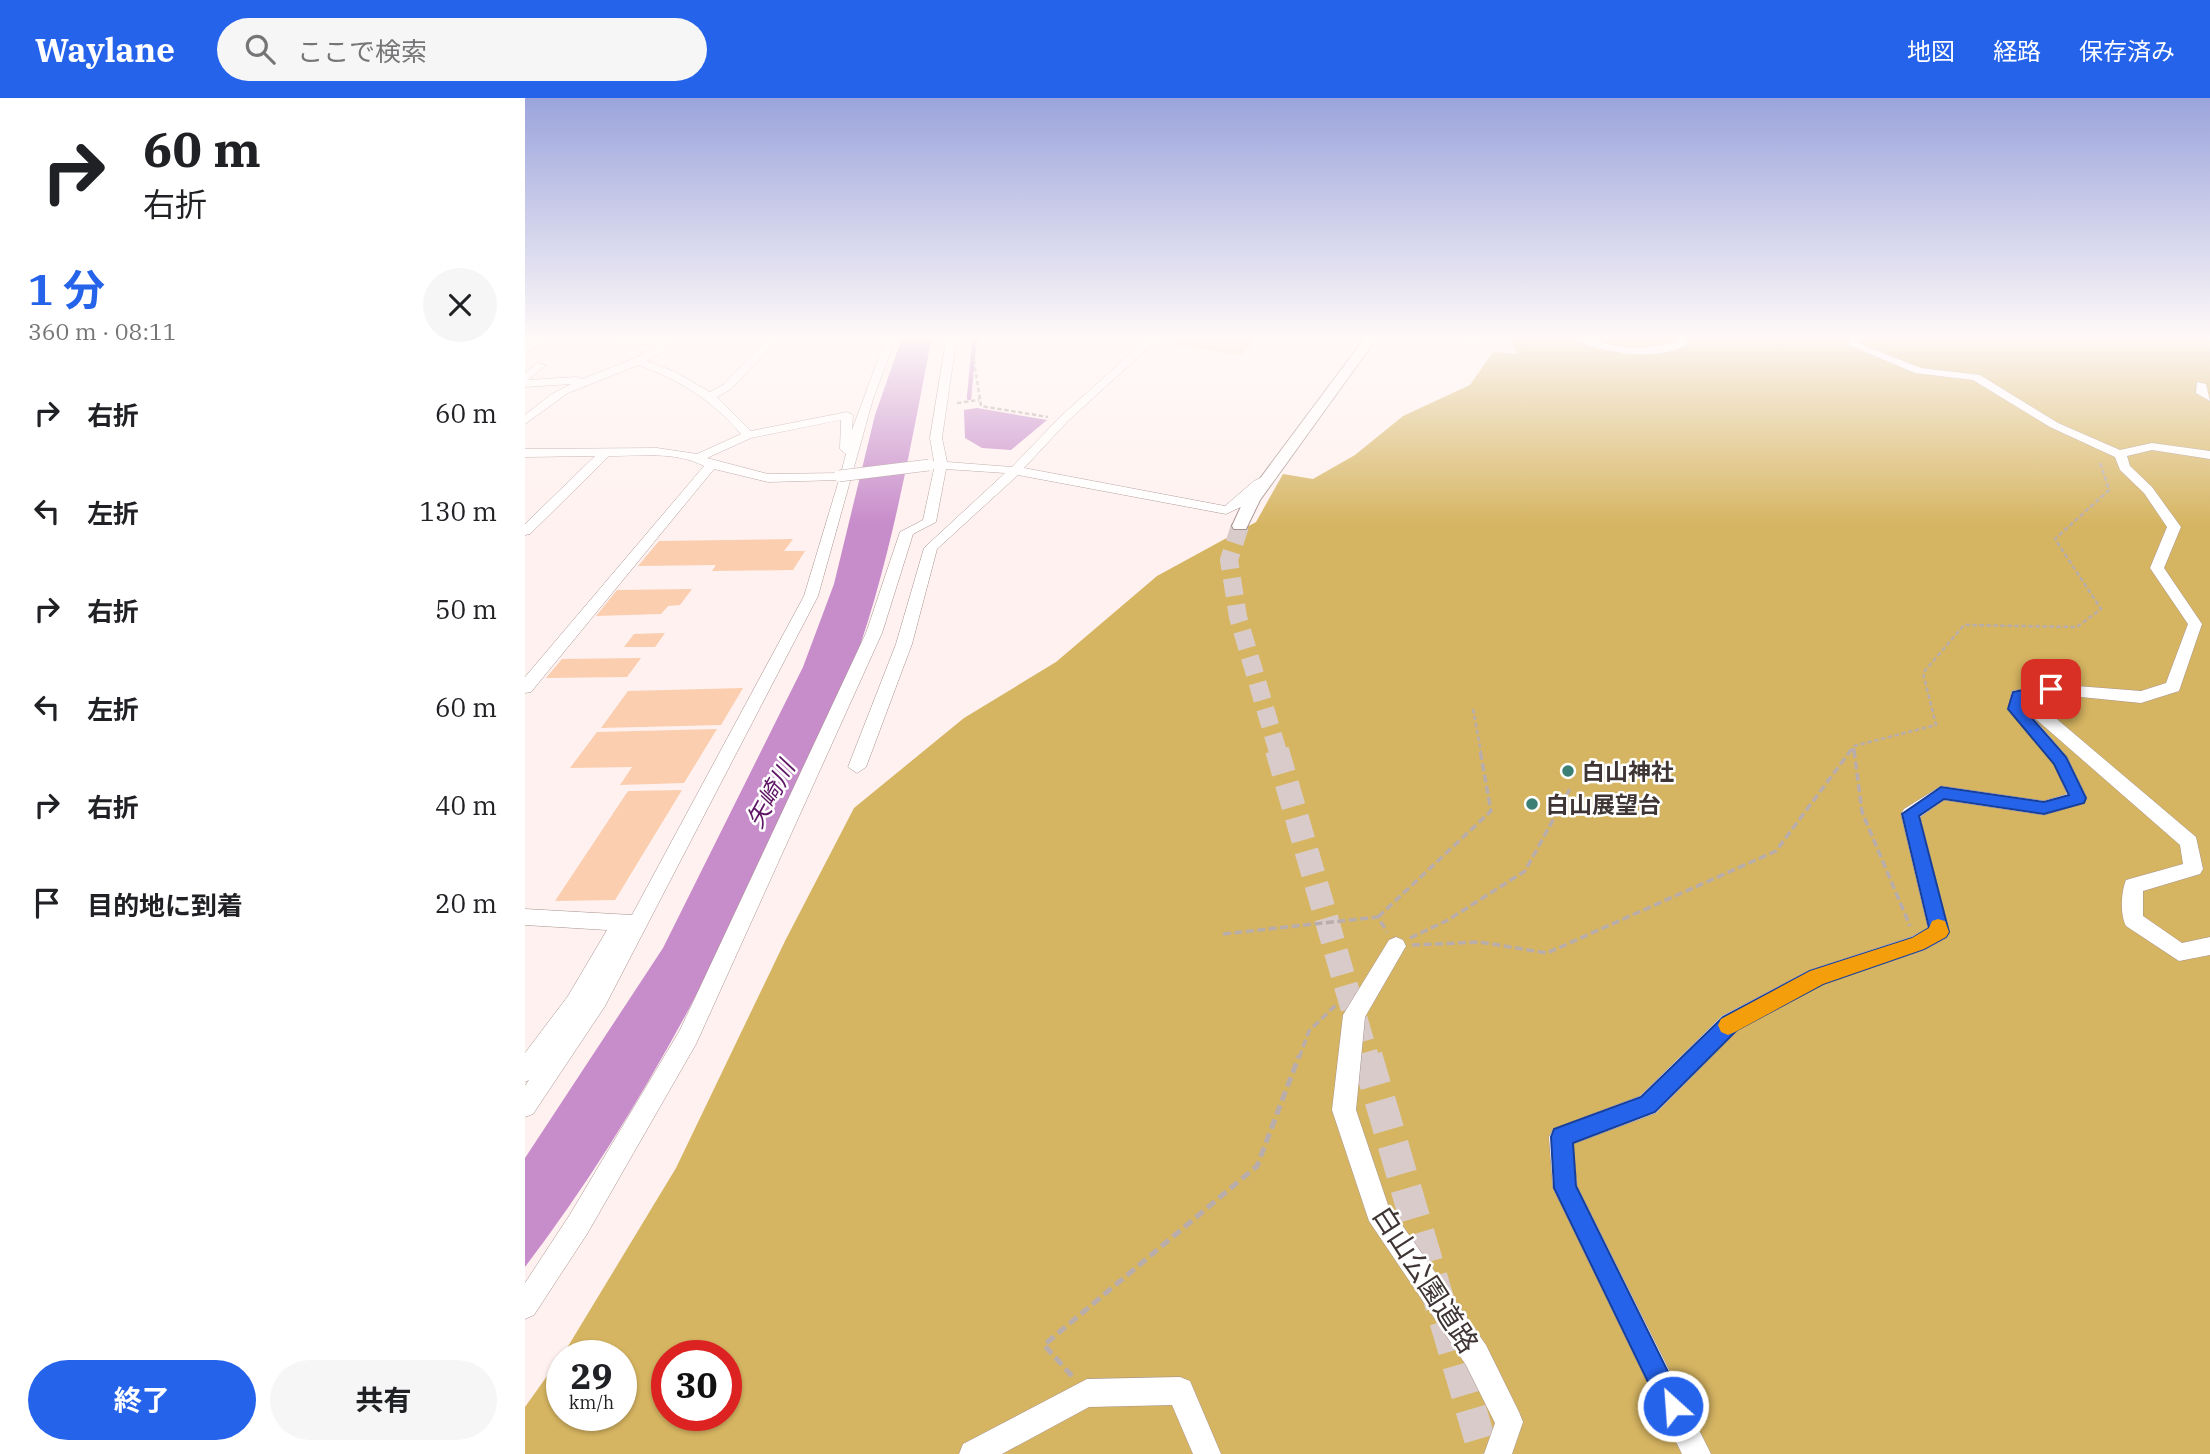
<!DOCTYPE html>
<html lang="ja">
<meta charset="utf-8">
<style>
body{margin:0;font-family:"IBM Plex Serif","Noto Sans JP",serif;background:#f6f6f6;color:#202124;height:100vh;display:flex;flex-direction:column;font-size:26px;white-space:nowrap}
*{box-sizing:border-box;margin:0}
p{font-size:23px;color:#757577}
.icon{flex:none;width:38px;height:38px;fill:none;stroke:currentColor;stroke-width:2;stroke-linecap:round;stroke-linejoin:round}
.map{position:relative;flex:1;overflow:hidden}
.details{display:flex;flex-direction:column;background:#fff;width:525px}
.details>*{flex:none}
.guide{background:#fff;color:#202124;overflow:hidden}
.speed{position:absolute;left:21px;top:1242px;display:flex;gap:14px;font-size:35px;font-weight:700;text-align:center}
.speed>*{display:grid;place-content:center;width:91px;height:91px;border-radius:50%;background:#fff;box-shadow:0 2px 5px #0004;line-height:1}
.speed small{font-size:18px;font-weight:400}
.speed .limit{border:10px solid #d22;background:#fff;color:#111}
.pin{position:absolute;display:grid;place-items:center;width:60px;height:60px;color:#fff;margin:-30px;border-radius:14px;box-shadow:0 4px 10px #0006}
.me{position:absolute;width:77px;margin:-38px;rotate:334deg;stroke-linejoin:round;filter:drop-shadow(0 0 5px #0008)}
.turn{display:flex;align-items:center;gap:24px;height:147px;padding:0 28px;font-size:32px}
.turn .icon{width:91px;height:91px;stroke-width:2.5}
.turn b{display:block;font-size:49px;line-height:60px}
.round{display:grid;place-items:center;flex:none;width:74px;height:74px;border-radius:37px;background:#f6f6f6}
.head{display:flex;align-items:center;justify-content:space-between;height:119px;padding:0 28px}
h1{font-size:42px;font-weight:700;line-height:52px;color:#2563eb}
.button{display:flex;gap:14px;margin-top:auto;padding:14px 28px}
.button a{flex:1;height:80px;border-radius:42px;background:#2563eb;color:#fff;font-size:28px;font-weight:700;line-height:80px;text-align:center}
.button a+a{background:#f6f6f6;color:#202124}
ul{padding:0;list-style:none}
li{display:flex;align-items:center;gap:21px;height:98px;padding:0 28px}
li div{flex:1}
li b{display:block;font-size:26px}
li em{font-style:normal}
header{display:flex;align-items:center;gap:42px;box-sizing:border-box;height:98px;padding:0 35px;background:#2563eb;color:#fff}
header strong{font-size:33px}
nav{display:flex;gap:38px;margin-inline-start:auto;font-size:24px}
.search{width:490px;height:63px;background:#f6f6f6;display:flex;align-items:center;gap:18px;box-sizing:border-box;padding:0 24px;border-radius:38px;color:#757577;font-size:26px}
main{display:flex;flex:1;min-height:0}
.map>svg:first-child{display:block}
</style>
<header>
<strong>Waylane</strong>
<div class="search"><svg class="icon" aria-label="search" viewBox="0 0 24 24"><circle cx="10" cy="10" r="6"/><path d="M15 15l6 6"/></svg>ここで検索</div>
<nav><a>地図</a><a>経路</a><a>保存済み</a></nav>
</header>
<main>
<section class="details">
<div class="guide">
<div class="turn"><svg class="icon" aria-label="right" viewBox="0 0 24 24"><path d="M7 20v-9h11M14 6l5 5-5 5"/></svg><div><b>60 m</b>右折</div></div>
</div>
<div class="head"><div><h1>1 分</h1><p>360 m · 08:11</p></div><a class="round"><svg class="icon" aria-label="close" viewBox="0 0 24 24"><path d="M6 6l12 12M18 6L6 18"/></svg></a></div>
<ul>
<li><svg class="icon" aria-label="right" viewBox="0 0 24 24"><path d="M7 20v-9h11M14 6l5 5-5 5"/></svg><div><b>右折</b></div><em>60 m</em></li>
<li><svg class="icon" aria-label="left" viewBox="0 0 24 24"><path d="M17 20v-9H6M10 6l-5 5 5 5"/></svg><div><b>左折</b></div><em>130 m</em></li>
<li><svg class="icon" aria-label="right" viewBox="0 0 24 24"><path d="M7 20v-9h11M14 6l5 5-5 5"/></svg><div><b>右折</b></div><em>50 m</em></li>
<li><svg class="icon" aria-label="left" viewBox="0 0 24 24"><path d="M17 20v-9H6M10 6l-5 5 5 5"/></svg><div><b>左折</b></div><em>60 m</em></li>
<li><svg class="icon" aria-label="right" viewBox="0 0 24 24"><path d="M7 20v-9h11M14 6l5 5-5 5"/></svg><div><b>右折</b></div><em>40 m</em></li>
<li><svg class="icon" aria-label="arrive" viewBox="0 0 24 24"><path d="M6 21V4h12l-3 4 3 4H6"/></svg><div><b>目的地に到着</b></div><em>20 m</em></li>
</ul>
<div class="button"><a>終了</a><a>共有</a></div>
</section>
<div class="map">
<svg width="1685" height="1356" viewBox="0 0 1685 1356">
<rect width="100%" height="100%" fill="#fff1ef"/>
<path fill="#d6b562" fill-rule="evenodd" d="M983,237H1685V1356H0V1309L42,1250L151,1070L260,843L329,710L439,620L531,564L632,478L731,424L758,376L788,381L830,357L878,318L945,287L968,254L992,256ZM37,1258H96V1318H37ZM142,1258H201V1318H142Z"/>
<g fill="#c78cca">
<path d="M378,237H406L405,248C383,363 362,482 319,592C301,639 276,685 254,731C182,884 103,1034 0,1169V1060L138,850L278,569L309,486L350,317Z"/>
<path d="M452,310L522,322L486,352L457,350L440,340L439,312Z"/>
</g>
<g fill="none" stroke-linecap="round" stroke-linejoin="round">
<path stroke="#c78cca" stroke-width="4.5" d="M444,300L450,237"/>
</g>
<g fill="#faceae">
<path d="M640,237H732L734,238L716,257L647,247L653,241Z"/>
<path d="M268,441L259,453H280L268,472L187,473L191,467L113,468L134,443Z"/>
<path d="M167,491L155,507L143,508L136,516L71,518L92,492Z"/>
<path d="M140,535L130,549H99L109,536Z"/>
<path d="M116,560L102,579L21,580L37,561Z"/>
<path d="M218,590L196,627L76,630L103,593Z"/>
<path d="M192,631L159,685L95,687L107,669L45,670L72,634Z"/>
<path d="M157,692L90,802L30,803L103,693Z"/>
</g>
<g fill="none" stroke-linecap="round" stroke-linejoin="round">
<path stroke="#d8cbca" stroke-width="18" stroke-dasharray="18 9" stroke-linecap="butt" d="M715,428L704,462L713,519L753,654"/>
<path stroke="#d8cbca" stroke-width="24" stroke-dasharray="24 11" stroke-linecap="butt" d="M752,652L842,960"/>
<path stroke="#d8cbca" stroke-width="31" stroke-dasharray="31 15" stroke-linecap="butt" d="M842,958L959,1356"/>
<g stroke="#a7928f" stroke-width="1">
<g id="minor">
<path d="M2,237H13L21,245L0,255V248L9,244Z"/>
<path d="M89,237L139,243L145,237H157L146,248L122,263L150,274L185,294L198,287L246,237H257L206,291L192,299L226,333L322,314L328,317L327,332L362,237H372L348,301L293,498L80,908L8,1016L0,1019V988L4,982L0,984V955L43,898L82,832L0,827V811L107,817L279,498L314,382L243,384L189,371L6,594L0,595V579L179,368C151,353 114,358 84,358L5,436L0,437V426L70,358L0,359V351L132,350L172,356L216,336C188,303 154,281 113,267L43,295L0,326V317L25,297L46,286L0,289V275L12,265L21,267L3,282L52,279L57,281L108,261L132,248L67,241L62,238ZM316,322L315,351L321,356L316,375L243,376L182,360L226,340Z"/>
<path d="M422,237H432L417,340L422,364L487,369L535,319L626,237H637L543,323L499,370L700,408L729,383L746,375L752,379L718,408L701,416L493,377L412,451L387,546L341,669L332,675L323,669L371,546L399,450L480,375L421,371L411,424L388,436L357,535L171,946L62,1136L9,1217L0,1221V1185L44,1118L155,932L341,535L375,434L398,422L409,371L398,367L409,363L405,340Z"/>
<path d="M900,237H928L959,244L954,247Z"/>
<path d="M1042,237C1060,237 1074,244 1091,248C1111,252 1132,248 1152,244L1151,237H1161L1162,246C1134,265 1070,255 1042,237Z"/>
<path d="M1347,237L1336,242L1335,246L1396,270L1455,277L1533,325L1595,352L1627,345L1685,353V361L1627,352L1602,358L1605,368L1627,389L1656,429L1639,470L1677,526L1654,593L1616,605L1526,596L1507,600L1671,739L1678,771L1675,776L1618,793V818L1657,845L1685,839V857L1654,863L1601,828C1595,817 1596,794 1601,782L1658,766L1655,747L1505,616L1542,659L1562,700L1559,705L1519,717L1419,702L1395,719L1424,834L1421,840L1399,852L1298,886L1213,932L1131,1015L1048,1046L1052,1088L1186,1356H1157L1028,1090L1024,1039L1028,1031L1115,998L1197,918L1285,872L1386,839L1403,830L1376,716L1379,711L1416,688L1519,703L1542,696L1529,666L1483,611L1487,593L1526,586L1616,593L1641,585L1663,526L1625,470L1642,429L1619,395L1595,372L1590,359L1525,329L1448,282L1390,275L1324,247L1327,238Z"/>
<path d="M1672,284L1681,286L1685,303L1671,295Z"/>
<path d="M871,839L878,842L881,848L840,919L831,1012L863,1107L961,1247L994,1314L998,1324L987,1356H959L970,1325L941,1267L844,1123L807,1012L818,917L864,842Z"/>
<path d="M655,1279L665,1283L696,1356H668L647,1307L564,1309L477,1356H434L438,1346L562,1281Z"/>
</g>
</g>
<g stroke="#a7928f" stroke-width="2">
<path id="tertiary" d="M842,237H854L735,402L721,431H709L707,428L719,402Z"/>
</g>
<g stroke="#b9adac" stroke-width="2.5" stroke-dasharray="4.5 2.5" stroke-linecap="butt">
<path d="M456,237L447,250L456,308L523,319"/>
<path d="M432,305L454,302"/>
<path d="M948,611L956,654"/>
<path d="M1329,650V654"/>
<path d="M1325,654L1329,648L1411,627L1398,575L1439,527L1552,529L1576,511L1530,441L1584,392L1575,364"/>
</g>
<g stroke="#b9adac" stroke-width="3.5" stroke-dasharray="8 3.5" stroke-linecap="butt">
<path d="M1329,652L1337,714L1385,828"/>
<path d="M853,819L966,713L955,652"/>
<path d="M698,836L853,819L862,834"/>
<path d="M885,840L923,822L1000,773L1046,689"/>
<path d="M887,847L955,844L1022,855L1251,753L1326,652"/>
<path d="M774,960L784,933L812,906"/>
</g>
<path stroke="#b9adac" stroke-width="5" stroke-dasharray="10 5" stroke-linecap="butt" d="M547,1278L519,1247L732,1068L774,958"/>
<use href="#minor" fill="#fff" fill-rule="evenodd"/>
<use href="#tertiary" fill="#fff" fill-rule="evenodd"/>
<g stroke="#a7928f" stroke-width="12" stroke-linecap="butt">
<path id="minor-bridge" d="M314,378L404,367"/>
</g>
<use href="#minor-bridge" stroke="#fff" stroke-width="11"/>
</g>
<linearGradient id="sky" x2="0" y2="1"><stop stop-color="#9ba4dc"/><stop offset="0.56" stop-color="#fff9f8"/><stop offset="1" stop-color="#fff9f8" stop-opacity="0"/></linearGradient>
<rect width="1685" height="427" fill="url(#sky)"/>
<path fill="#2563eb" stroke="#184099" stroke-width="2" d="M1526,586L1534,591L1532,595L1500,601L1498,610L1541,659L1561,700L1559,705L1519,716L1419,701L1394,718L1424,834L1421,839L1399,851L1298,886L1212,932L1130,1014L1048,1045L1051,1088L1160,1308L1157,1317L1148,1320L1139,1317L1029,1090L1026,1039L1029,1031L1116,999L1198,919L1285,873L1387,840L1404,830L1377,716L1416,689L1519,704L1544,697L1529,666L1483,611L1488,594Z"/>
<path fill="#f59e0b" d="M1413,821L1420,823L1424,834L1421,839L1399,851L1298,886L1210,934L1203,937L1196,934L1193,927L1196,921L1285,873L1387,840L1404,830L1407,823Z"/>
<g fill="#3c8075" stroke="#fff" stroke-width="2.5">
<circle cx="1043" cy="673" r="7"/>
<circle cx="1007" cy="706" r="7"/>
</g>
<g text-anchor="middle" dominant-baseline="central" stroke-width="5" stroke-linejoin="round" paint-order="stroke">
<g font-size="23" font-weight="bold" fill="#3e3534" stroke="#fff" text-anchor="start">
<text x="1057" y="673">白山神社</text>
<text x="1021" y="706">白山展望台</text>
</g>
<g font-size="24" font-style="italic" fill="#5d1663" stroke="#fff">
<text transform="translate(245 696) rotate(-61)">矢崎川</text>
</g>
<g font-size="28" fill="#3e3534" stroke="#fff">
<text transform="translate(901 1181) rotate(57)">白山公園道路</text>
</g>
</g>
</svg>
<div class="speed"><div>29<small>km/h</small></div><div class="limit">30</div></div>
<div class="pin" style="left:1526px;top:591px;background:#d93025"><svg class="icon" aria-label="arrive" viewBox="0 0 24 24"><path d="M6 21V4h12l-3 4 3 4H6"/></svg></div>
<svg class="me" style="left:1148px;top:1308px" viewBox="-20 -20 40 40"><circle r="17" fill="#2563eb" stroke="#fff" stroke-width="3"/><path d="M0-11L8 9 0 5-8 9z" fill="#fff"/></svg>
</div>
</main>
